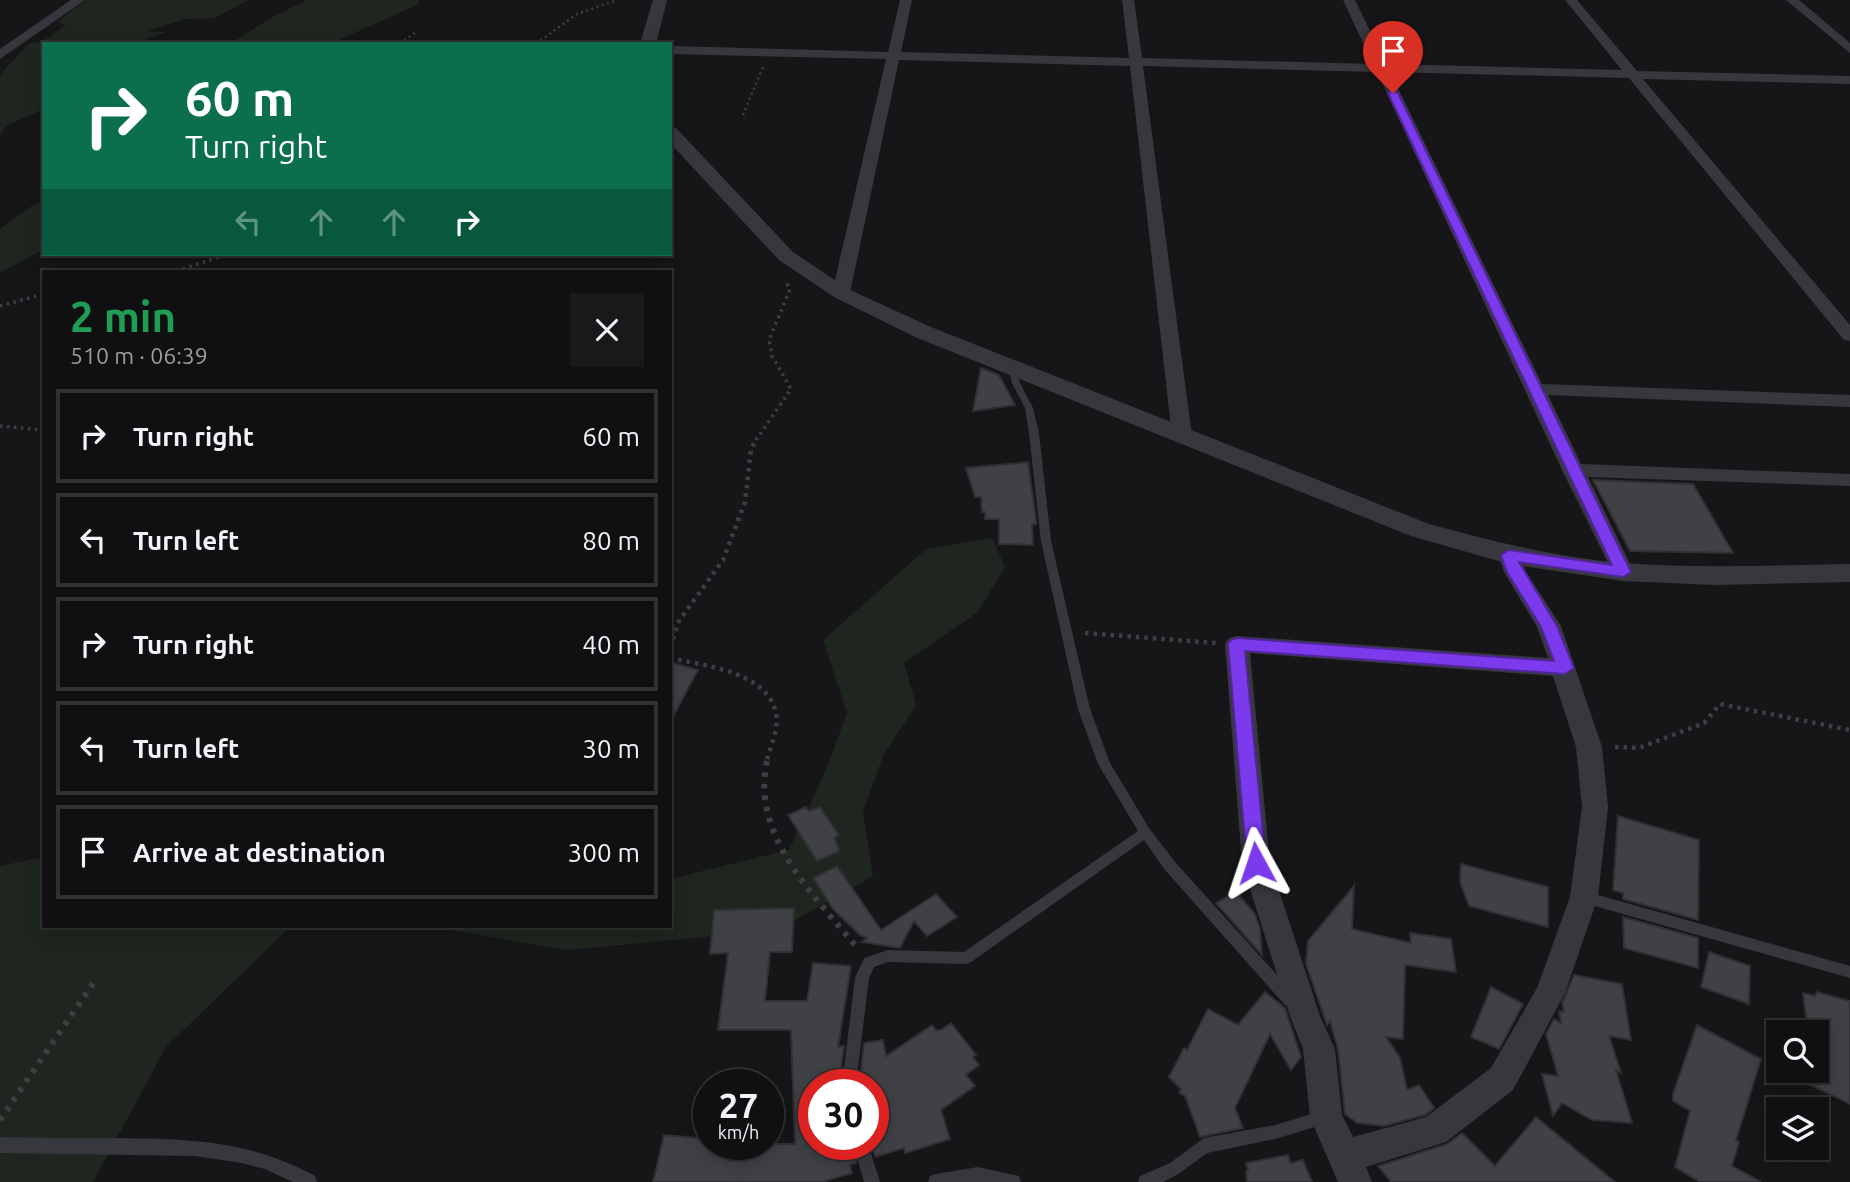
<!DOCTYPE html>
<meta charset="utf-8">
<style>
body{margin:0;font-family:Ubuntu,sans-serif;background:#19191b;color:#f1f3f6;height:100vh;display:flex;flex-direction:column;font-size:26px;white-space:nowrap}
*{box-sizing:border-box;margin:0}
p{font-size:23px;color:#9c9d9f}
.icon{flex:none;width:38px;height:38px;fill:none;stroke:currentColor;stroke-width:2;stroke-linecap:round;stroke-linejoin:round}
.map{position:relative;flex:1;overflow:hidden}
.drawer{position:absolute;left:42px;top:270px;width:630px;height:658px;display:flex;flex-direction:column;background:#101012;border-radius:0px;box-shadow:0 4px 18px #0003,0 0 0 2px #303032}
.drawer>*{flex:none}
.banner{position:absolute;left:42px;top:42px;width:630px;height:214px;border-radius:0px;box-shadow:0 4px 18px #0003,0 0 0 2px #303032;background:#0b6e4f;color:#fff;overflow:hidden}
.fabs{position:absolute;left:1766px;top:1020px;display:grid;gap:14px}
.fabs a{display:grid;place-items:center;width:63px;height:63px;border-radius:0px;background:#101012;box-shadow:0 4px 18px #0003,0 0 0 2px #303032;font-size:35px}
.speed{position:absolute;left:693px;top:1069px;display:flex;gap:14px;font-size:35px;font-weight:700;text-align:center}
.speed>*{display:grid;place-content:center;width:91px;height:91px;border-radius:50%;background:#101012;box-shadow:0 4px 18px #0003,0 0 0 2px #303032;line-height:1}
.speed small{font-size:18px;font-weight:400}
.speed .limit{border:10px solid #d22;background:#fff;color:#111}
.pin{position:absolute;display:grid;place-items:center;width:60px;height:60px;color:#fff;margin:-72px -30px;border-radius:50% 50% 50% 0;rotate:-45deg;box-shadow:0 0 7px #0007}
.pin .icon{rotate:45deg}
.me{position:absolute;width:77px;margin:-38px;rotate:355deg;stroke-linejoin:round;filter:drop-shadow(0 0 5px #0008)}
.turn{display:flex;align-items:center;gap:24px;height:147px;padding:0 28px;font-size:32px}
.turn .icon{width:91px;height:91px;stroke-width:2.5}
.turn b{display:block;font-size:49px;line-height:60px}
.lanes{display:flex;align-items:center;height:66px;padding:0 28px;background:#0003;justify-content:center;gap:35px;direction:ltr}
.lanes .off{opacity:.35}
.round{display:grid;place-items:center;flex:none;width:74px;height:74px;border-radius:0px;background:#19191b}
.summary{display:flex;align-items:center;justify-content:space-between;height:119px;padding:0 28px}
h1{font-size:42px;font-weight:700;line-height:52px;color:#1e9e55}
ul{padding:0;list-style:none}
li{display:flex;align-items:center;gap:21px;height:94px;margin:0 14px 10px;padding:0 14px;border:4px solid #303032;border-radius:0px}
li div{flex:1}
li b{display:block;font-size:26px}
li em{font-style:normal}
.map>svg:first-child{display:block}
</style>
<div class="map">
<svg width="1850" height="1182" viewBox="0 0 1850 1182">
<rect width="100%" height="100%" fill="#161618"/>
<g fill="#1e261f">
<path d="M86,0H249L215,18L185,19L148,31L166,32L133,44H44V109L6,126L0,136V75L28,44L43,41L66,25L57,22Z"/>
<path d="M307,0H418L419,4L330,44H230L269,19Z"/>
<path d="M44,201V249L0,273V229L36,203Z"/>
<path d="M992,538L1005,567L978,612L904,663L916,705L883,756L863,812L873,876L778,930L567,950L427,926H670V879L789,850L827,767L847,713L823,640L926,549Z"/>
<path d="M44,857V926H307L288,929L166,1047L93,1182H0V866Z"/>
</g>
<g fill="#404145" stroke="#303034" stroke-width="2">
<path d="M981,368L999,375L1015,405L973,411Z"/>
<path d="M1028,462L1036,520V524H1032L1033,545L999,544V519H985V512H982L981,497H975L966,468Z"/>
<path d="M1593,480L1693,484L1733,553L1630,551Z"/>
<path d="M670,662L698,670L670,722Z"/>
<path d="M806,807L809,811L820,807L839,835L834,838L840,851L817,861L788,815Z"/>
<path d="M1618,816L1699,840L1698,920L1623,899V893L1613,890Z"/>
<path d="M1461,864L1548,887V927L1469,906L1460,882Z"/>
<path d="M837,866L881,930L936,894L957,917L927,936L914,921L900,948L862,942L867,938L860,935L833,909L813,878Z"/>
<path d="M1354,886L1352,929L1411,943L1410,933L1451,939L1456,972L1405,965L1403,1039L1386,1037L1400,1058L1407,1090L1419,1085L1434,1108L1425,1115L1384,1126L1357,1123L1345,1114L1338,1049L1330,1021L1327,1025L1306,964L1308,941Z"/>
<path d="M1236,892L1255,914L1260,929L1262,955L1216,903Z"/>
<path d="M794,908L792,952H770L765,1001H807L813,963L851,966L838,1047L844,1046L839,1085H814V1144H851L856,1163L850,1165L852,1173L822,1182H653L664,1135L709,1139V1144H795L791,1030H718L728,953L710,954L714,910Z"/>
<path d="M1623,917L1698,938V968L1624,948Z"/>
<path d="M1709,952L1750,966L1749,1004L1701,987Z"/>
<path d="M1574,975L1622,984L1631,1040L1609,1036L1621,1073L1616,1070L1632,1123L1592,1120L1562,1103L1553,1116L1542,1074L1558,1076L1546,1034L1554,1019L1561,1023L1559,1011L1564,1012L1562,1003Z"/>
<path d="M1491,987L1523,1004L1499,1049L1471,1037Z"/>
<path d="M1265,992L1285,1008L1301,1057L1291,1070L1270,1034L1235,1108L1243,1128L1200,1137L1185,1096L1179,1093L1181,1089L1169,1077L1184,1048L1187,1050L1208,1009L1238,1025Z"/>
<path d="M1816,992L1850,1001V1104L1781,1071H1816V1027L1807,1025L1803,993L1816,996Z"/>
<path d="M951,1023L976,1055L973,1057L979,1065L966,1075L975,1086L941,1110L950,1139L905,1153L904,1148L875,1157L871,1144H873V1085H859L864,1043L883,1040L886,1056L932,1025L936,1030H941Z"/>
<path d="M1697,1025L1761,1059L1736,1140L1739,1142L1732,1166L1761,1182H1700L1675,1167L1690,1111L1673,1101V1094Z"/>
<path d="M1536,1117L1615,1182H1391L1378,1166L1447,1144L1462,1133L1495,1166Z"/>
<path d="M1288,1155L1290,1163L1303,1160L1312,1182H1247L1246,1171L1248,1170L1246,1163Z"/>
</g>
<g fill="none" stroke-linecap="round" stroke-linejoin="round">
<g stroke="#3d3f44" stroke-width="2.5" stroke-dasharray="2 3.5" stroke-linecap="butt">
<path d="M400,44L416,32"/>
<path d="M536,44L577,14L617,0"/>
<path d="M743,115L763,67"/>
</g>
<g stroke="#3d3f44" stroke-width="3.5" stroke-dasharray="2.5 4.5" stroke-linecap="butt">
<path d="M176,271L228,254"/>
<path d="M0,306L44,294"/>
<path d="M0,426L44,430"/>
<path d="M756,440L791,389L772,356L769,340L790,289L785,280"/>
</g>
<g stroke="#3d3f44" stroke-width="4.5" stroke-dasharray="3.5 5" stroke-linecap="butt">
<path d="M1085,633L1216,643"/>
<path d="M670,647L679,621L723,560L745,502L751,449L757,438"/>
<path d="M670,658C704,666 768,671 776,714C779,729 770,748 766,763"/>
<path d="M1615,747L1639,748L1704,723L1720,704L1850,730"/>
</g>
<g stroke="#3d3f44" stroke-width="6" stroke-dasharray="4.5 7" stroke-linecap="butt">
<path d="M767,761C750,836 816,897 859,950"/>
<path d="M0,1120L94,982"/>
</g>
<g fill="#37383d" fill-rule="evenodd">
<path d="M1012,364L1016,367L1020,383L1033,408L1039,433L1051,541L1090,709L1110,763L1149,828L1175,862L1295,995L1297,1000L1295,1005L1290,1006L1285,1005L1165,870L1144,840L971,962L966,964L888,962L874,967L869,978L856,1085H842L855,978L864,958L888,950L964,952L1138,831L1098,764L1078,709L1041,541L1029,433L1025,408L1012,383L1008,367Z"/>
<path d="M1584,891L1850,966V978L1584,903L1579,901L1577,897L1579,893Z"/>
<path d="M1325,1110L1330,1112L1333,1117L1330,1122L1325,1124L1275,1139L1207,1153L1180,1173L1163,1182H1138L1140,1176L1170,1163L1204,1138L1275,1125Z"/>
<path d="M0,1137C36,1138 71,1138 107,1138C185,1139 244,1138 315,1176L317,1182H293L265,1169L242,1163L195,1156L0,1153Z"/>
<path d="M853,1144H868L880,1182H864Z"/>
<path d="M978,1167L1019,1176L1021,1182H928L930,1176L936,1174Z"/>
</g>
<g fill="#37383d" fill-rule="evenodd">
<path d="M71,0H85L0,59V49Z"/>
<path d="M900,0H912L901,52L1129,58L1122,0H1134L1142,58L1373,64L1343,0H1355L1386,64L1622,70L1565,0H1577L1637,71L1850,76V84L1643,79L1850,325V341L1844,340L1629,78L1390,72L1542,384L1850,395V407L1548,395L1581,464L1850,474V486L1588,477L1634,572L1631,577L1623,580L1615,577L1562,470L1377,72L1143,66L1192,436L1189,440H1175L1172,436L1130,66L899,60L850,293L841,298L835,297L832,293L886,59L670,54V46L888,52Z"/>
<path d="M1786,0H1799L1850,43V53Z"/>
<path d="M1509,548L1517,550L1526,572L1561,626L1602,747L1608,807L1598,897L1565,993L1513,1090L1446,1142L1366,1167L1372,1182H1338L1310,1117L1303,1049L1290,1016L1242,863L1225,644L1229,638L1237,636L1548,658L1537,627L1504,572L1498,555L1501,550ZM1250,653L1553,676L1576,747L1582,807L1570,897L1537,988L1491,1068L1426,1117L1353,1137L1342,1115L1335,1049L1320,1016L1270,863Z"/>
</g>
<g fill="#37383d" fill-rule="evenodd">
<path d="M653,0H667L656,44H640Z"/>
<path d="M670,127L676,128L793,252L848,289L931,327L1429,524C1493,542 1558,557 1624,563C1699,569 1775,565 1850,564V582L1715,585L1623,581L1509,564L1411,536L915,337L834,297L779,260L670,143Z"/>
</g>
</g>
<path fill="#7c3aed" stroke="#51269a" stroke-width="2" d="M1393,90L1398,93L1631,572L1623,577L1519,562L1557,626L1574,668L1565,674L1245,651L1266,863L1263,869L1256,872L1250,869L1247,863L1228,644L1231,640L1237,638L1554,661L1541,627L1507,572L1501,555L1509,550L1612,565L1388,93Z"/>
</svg>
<div class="fabs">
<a><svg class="icon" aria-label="search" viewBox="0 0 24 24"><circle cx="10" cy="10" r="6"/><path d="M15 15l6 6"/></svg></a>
<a><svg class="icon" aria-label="layers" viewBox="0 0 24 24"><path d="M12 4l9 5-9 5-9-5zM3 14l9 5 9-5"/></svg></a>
</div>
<div class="speed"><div>27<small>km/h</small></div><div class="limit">30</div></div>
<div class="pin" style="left:1393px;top:93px;background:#d93025"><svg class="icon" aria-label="arrive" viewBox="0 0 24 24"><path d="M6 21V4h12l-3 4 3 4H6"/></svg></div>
<svg class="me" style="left:1256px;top:863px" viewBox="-20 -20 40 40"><path d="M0-17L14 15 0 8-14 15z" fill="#7c3aed" stroke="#fff" stroke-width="4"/></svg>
<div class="banner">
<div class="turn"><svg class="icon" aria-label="right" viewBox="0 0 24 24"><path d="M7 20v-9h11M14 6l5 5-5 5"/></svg><div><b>60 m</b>Turn right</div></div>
<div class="lanes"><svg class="icon off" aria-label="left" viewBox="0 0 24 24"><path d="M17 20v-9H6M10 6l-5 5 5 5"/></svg><svg class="icon off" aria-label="ahead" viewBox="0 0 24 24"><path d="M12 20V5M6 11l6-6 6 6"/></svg><svg class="icon off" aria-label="ahead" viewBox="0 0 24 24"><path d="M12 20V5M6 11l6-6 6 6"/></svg><svg class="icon" aria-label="right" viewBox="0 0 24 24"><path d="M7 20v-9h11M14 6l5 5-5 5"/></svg></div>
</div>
<section class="drawer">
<div class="summary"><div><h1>2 min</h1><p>510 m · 06:39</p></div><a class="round"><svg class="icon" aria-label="close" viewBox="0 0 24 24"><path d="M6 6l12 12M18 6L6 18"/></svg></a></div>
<ul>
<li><svg class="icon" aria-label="right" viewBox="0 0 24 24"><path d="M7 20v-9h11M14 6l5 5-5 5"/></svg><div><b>Turn right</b></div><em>60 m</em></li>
<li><svg class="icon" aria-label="left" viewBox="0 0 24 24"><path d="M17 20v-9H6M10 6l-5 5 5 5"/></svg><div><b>Turn left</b></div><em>80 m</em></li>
<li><svg class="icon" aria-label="right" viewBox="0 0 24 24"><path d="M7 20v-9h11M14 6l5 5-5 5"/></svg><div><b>Turn right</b></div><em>40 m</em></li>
<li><svg class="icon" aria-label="left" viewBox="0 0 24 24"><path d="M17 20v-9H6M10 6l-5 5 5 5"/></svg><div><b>Turn left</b></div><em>30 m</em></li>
<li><svg class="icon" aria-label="arrive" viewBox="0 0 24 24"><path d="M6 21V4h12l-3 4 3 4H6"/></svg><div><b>Arrive at destination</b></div><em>300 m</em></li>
</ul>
</section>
</div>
